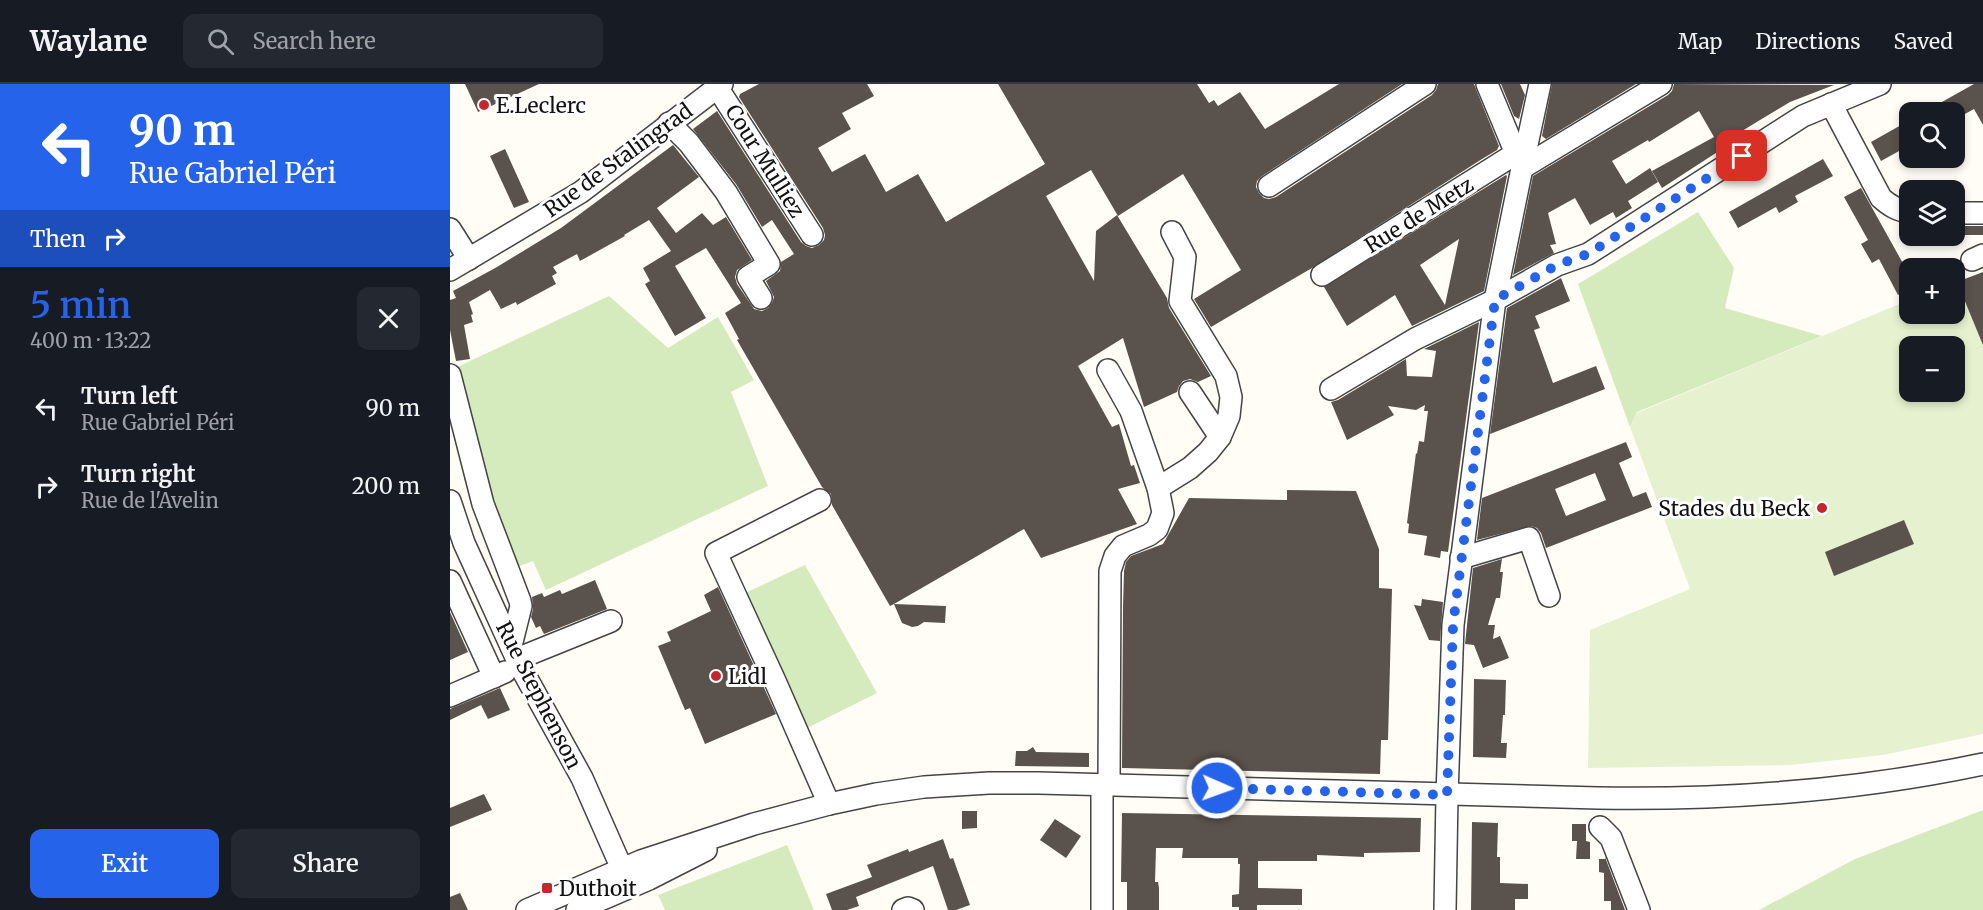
<!DOCTYPE html>
<meta charset="utf-8">
<style>
body{margin:0;font-family:Merriweather,serif;background:#242831;color:#f1f3f6;height:100vh;display:flex;flex-direction:column;font-size:22px;white-space:nowrap}
*{box-sizing:border-box;margin:0}
p{font-size:20px;color:#9ea1a6}
.icon{flex:none;width:33px;height:33px;fill:none;stroke:currentColor;stroke-width:2;stroke-linecap:round;stroke-linejoin:round}
.map{position:relative;flex:1;overflow:hidden}
.drawer{display:flex;flex-direction:column;background:#171b24;width:450px}
.drawer>*{flex:none}
.top-card{background:#2563eb;color:#fff;overflow:hidden}
.fabs{position:absolute;left:1449px;top:18px;display:grid;gap:12px}
.fabs a{display:grid;place-items:center;width:66px;height:66px;border-radius:12px;background:#171b24;box-shadow:0 3px 9px #0003;font-size:30px}
.pin{position:absolute;display:grid;place-items:center;width:51px;height:51px;color:#fff;margin:-26px;border-radius:12px;box-shadow:0 3px 9px #0006}
.me{position:absolute;width:66px;margin:-33px;rotate:92deg;stroke-linejoin:round;filter:drop-shadow(0 0 4px #0008)}
.turn{display:flex;align-items:center;gap:21px;height:126px;padding:0 30px;font-size:27px}
.turn .icon{width:78px;height:78px;stroke-width:2.5}
.turn b{display:block;font-size:42px;line-height:51px}
.then{display:flex;align-items:center;height:57px;padding:0 30px;background:#0003;gap:12px;font-size:22px}
.round{display:grid;place-items:center;flex:none;width:63px;height:63px;border-radius:12px;background:#242831}
.overview{display:flex;align-items:center;justify-content:space-between;height:102px;padding:0 30px}
h1{font-size:36px;font-weight:600;line-height:45px;color:#2563eb}
.cta{display:flex;gap:12px;margin-top:auto;padding:12px 30px}
.cta a{flex:1;height:69px;border-radius:12px;background:#2563eb;color:#fff;font-size:24px;font-weight:600;line-height:69px;text-align:center}
.cta a+a{background:#242831;color:#f1f3f6}
ul{padding:0;list-style:none}
li{display:flex;align-items:center;gap:18px;height:78px;padding:0 30px}
li div{flex:1}
li b{display:block;font-size:22px}
li em{font-style:normal}
header{display:flex;align-items:center;gap:36px;box-sizing:border-box;height:84px;padding:0 30px;background:#171b24;border-bottom:2px solid #363941}
header strong{font-size:28px}
nav{display:flex;gap:33px;margin-inline-start:auto;font-size:21px}
.search{width:420px;height:54px;background:#242831;display:flex;align-items:center;gap:15px;box-sizing:border-box;padding:0 21px;border-radius:12px;color:#9ea1a6;font-size:22px}
main{display:flex;flex:1;min-height:0}
.map>svg:first-child{display:block}
</style>
<header>
<strong>Waylane</strong>
<div class="search"><svg class="icon" aria-label="search" viewBox="0 0 24 24"><circle cx="10" cy="10" r="6"/><path d="M15 15l6 6"/></svg>Search here</div>
<nav><a>Map</a><a>Directions</a><a>Saved</a></nav>
</header>
<main>
<section class="drawer">
<div class="top-card">
<div class="turn"><svg class="icon" aria-label="left" viewBox="0 0 24 24"><path d="M17 20v-9H6M10 6l-5 5 5 5"/></svg><div><b>90 m</b>Rue Gabriel Péri</div></div>
<div class="then">Then<svg class="icon" aria-label="right" viewBox="0 0 24 24"><path d="M7 20v-9h11M14 6l5 5-5 5"/></svg></div>
</div>
<div class="overview"><div><h1>5 min</h1><p>400 m · 13:22</p></div><a class="round"><svg class="icon" aria-label="close" viewBox="0 0 24 24"><path d="M6 6l12 12M18 6L6 18"/></svg></a></div>
<ul>
<li><svg class="icon" aria-label="left" viewBox="0 0 24 24"><path d="M17 20v-9H6M10 6l-5 5 5 5"/></svg><div><b>Turn left</b><p>Rue Gabriel Péri</p></div><em>90 m</em></li>
<li><svg class="icon" aria-label="right" viewBox="0 0 24 24"><path d="M7 20v-9h11M14 6l5 5-5 5"/></svg><div><b>Turn right</b><p>Rue de l'Avelin</p></div><em>200 m</em></li>
</ul>
<div class="cta"><a>Exit</a><a>Share</a></div>
</section>
<div class="map">
<svg width="1533" height="826" viewBox="0 0 1533 826">
<rect width="100%" height="100%" fill="#fffdf5"/>
<g fill="#d5ebbd">
<path d="M1248,128L1284,184L1275,224L1372,252L1187,328L1180,343L1128,200Z"/>
<path d="M159,212L218,264L268,233L304,296L281,308L318,402L96,506L83,477L64,484L36,418L5,284Z"/>
<path d="M355,481L427,609L351,647L293,510Z"/>
<path d="M1533,726V826H1309L1405,775Z"/>
<path d="M337,761L364,826H215L208,811Z"/>
</g>
<path fill="#e6f2cf" fill-rule="evenodd" d="M1508,196L1533,258V650L1433,671L1341,681L1138,684L1140,546L1240,505L1180,343L1187,329L1459,216L1460,230H1504L1505,198ZM1460,262H1504V308H1460Z"/>
<g fill="#5a524d" fill-rule="evenodd">
<path d="M15,0H89L28,28Z"/>
<path d="M309,0H417L424,12L392,29L401,45L368,64L382,88L415,70L436,108L468,90L496,138L595,80L548,0H747L759,19L764,16L768,22L790,8L815,45L889,0H952L812,92L807,97L806,103L809,109L814,114L819,115L826,113L982,11L986,6L988,0H1024L1049,62L1047,66L1032,75L862,184L761,243L744,215L791,186L733,90L668,132L641,86L596,112L644,197L646,147L667,131L717,214L719,224L761,292L748,298L740,295L733,297L729,302L727,308L694,323L673,254L628,282L662,343L669,340L681,382L684,381L690,399L668,405L687,440L591,474L574,445L444,520L496,522L495,539L474,538L468,542L462,543L452,539L444,520L440,522L382,421L381,410L372,403L287,256L289,255L275,229L291,219L256,164L225,182L256,234L225,252L195,200L200,197L193,184L221,167L199,136L174,151L175,152L130,177L127,170L103,183L107,189L102,192L106,200L67,221L66,218L51,225L40,206L19,218L23,230L21,231L23,238L14,241L20,275L6,277L0,246V216L6,214L3,207L47,183L111,144L223,61L249,93L207,124L226,149L252,129L263,141L276,133L302,176L287,186L285,193L287,200L304,225L312,227L318,224L322,219L324,213L316,197L330,187L331,178L344,170L322,136L312,143L286,100L243,45L267,27L351,158L356,162L362,164L369,161L374,156L375,151L373,144L289,13L290,10Z"/>
<path d="M1051,0H1070L1075,11L1069,35L1064,32Z"/>
<path d="M1102,0H1186L1096,55L1092,52Z"/>
<path d="M1224,0L1384,1L1340,18L1315,33L1269,61L1272,65L1212,104L1202,87L1264,53L1249,27L1199,58L1198,56L1162,77L1176,100L1200,84L1208,98L1178,117L1182,124L1166,134L1163,128L1140,141L1125,114L1098,129L1106,160L1100,161L1104,169L1063,191L1083,92L1218,11L1222,7Z"/>
<path d="M1524,0H1533V41L1524,25L1504,36V28H1474Z"/>
<path d="M1460,36V61L1431,77L1421,58Z"/>
<path d="M55,65L79,118L64,124L40,72Z"/>
<path d="M1373,75L1383,92L1345,112L1348,118L1329,129L1326,123L1288,144L1279,128Z"/>
<path d="M1056,91L1057,92L1034,207L962,242L945,211L897,242L874,203ZM1009,155L995,221L970,181Z"/>
<path d="M1411,104L1460,192V205L1448,211L1429,175L1422,179L1411,160L1418,156L1394,113Z"/>
<rect x="1504" y="142" width="29" height="9"/>
<path d="M1533,188V261L1507,198Z"/>
<path d="M1111,194L1120,217L1085,232L1090,244L1084,246L1103,299L1146,282L1155,305L1040,350L1057,224Z"/>
<path d="M1029,238L998,468L991,467L990,474L974,471L977,452L958,449L959,440L957,439L966,369L967,370L969,357L974,358L978,327H974L975,321L966,326L938,322L944,331L897,356L881,318L888,316L956,275L957,292L982,293L986,267L974,265Z"/>
<path d="M1176,358L1182,373L1169,379L1183,413L1196,408L1202,423L1096,464L1091,449L1087,444L1081,442L1027,456L1032,414ZM1145,389L1156,416L1116,432L1105,405Z"/>
<path d="M837,406L906,407L929,465V504L942,505L938,656H931L930,690L672,684L673,523L674,487L676,478L681,472L713,460L739,414L837,416Z"/>
<path d="M1454,436L1464,460L1384,492L1375,468Z"/>
<path d="M1052,475L1050,488H1053L1050,514H1046L1038,541H1045L1043,555L1050,552L1059,574L1033,584L1024,561L1015,560L1023,484Z"/>
<path d="M145,496L157,525L94,550L90,542L86,544L81,533L83,525L82,513L92,509L94,513L110,506L112,510Z"/>
<path d="M268,503L326,630L255,660L240,624L235,626L208,562L221,557L217,548L261,527L254,511Z"/>
<path d="M972,515L993,518L990,557L979,556L964,521L971,522Z"/>
<path d="M0,528L18,568L0,576Z"/>
<path d="M1024,595L1056,596L1055,631H1053L1051,659H1057L1056,674L1023,673Z"/>
<path d="M50,604L60,626L38,635L31,621L0,636V625Z"/>
<path d="M583,663L586,668L639,669V683L565,682L566,667H577Z"/>
<path d="M34,710L42,726L0,743V724Z"/>
<path d="M512,727H527V744L512,745Z"/>
<path d="M672,729L971,734L970,768L914,769V773L867,771V777H808V804L852,805V821H807V826H789V823H782V811L789,810L790,780H788V774H732L733,764H706L705,798H708L709,804V826H677V798H671Z"/>
<path d="M605,735L631,752L616,774L590,756Z"/>
<path d="M1022,738L1048,739L1047,773H1050V799L1078,800V815H1065V826H1021Z"/>
<path d="M1122,740H1136V757L1140,758V775H1126L1127,757H1122Z"/>
<path d="M493,755L500,775L503,774L520,821L506,826H498L483,782L406,813L409,822L397,826H382L376,810L422,793L417,781L458,765L459,768Z"/>
<path d="M1155,773L1175,826H1161V817H1154V789L1149,788V775H1155Z"/>
<path d="M10,809L18,826H0V813Z"/>
</g>
<g fill="none" stroke-linecap="round" stroke-linejoin="round">
<g stroke="#444" stroke-width="24">
<g id="minor">
<path d="M267,3L362,151"/>
<path d="M1381,20L1431,114C1440,122 1448,127 1460,128"/>
<path d="M219,39L239,59L276,108L319,180L298,193L311,214"/>
<path d="M1072,84L1211,0"/>
<path d="M1072,84L1090,0"/>
<path d="M819,102L975,0"/>
<path d="M1504,129H1533"/>
<path d="M0,145L19,175"/>
<path d="M1522,176L1533,171"/>
<path d="M0,186L131,108L272,0"/>
<path d="M872,191L1065,70"/>
<path d="M658,286L681,327L708,404L713,429L707,445L699,451L673,462L665,472L660,487L659,701"/>
<path d="M0,291L33,420L70,517L71,522L61,562"/>
<path d="M881,305L965,255L1045,216L1107,181L1138,170L1353,32L1430,0"/>
<path d="M740,308L770,353"/>
<path d="M708,404L740,384L758,368L770,353L779,332L781,313L776,292L730,217L735,173L722,148"/>
<path d="M370,416L266,469L325,597L379,720"/>
<path d="M0,417L14,459L70,582L132,694L180,803"/>
<path d="M1011,474L1079,454L1099,512"/>
<path d="M0,497L44,593"/>
<path d="M67,575L161,537"/>
<path d="M0,612L55,588"/>
<path d="M1150,743L1161,754L1189,826"/>
<path d="M77,826L191,777L304,740L379,720L426,710L474,703L539,699H589L1148,714C1277,716 1406,707 1533,680"/>
<path d="M127,826L199,795L256,766"/>
<path d="M453,826L458,824L463,826"/>
<path d="M652,826V701"/>
<path d="M995,826L997,711L1003,541L1045,216L1072,84L1037,0"/>
</g>
</g>
<use href="#minor" stroke="#fff" stroke-width="21"/>
</g>
<g fill="none" stroke-linecap="round" stroke-linejoin="round">
<path stroke="#2563eb" stroke-width="10" stroke-dasharray="0 18" d="M767,704L997,711L1003,541L1045,216L1107,181L1138,170L1292,72"/>
</g>
<g fill="#c4262e" stroke="#fff" stroke-width="2">
<circle cx="34" cy="21" r="6"/>
<circle cx="1372" cy="424" r="6"/>
<circle cx="266" cy="592" r="6"/>
<rect x="91" y="798" width="12" height="12" rx="3"/>
</g>
<g text-anchor="middle" dominant-baseline="central" stroke-width="6" stroke-linejoin="round" paint-order="stroke">
<g font-size="21" fill="#111" stroke="#fff" text-anchor="start">
<text x="46" y="21">E.Leclerc</text>
<text x="1360" y="424" text-anchor="end">Stades du Beck</text>
<text x="278" y="592">Lidl</text>
<text x="109" y="804">Duthoit</text>
</g>
<g font-size="21" fill="#111" stroke="#fff">
<text transform="translate(168 76) rotate(-36)">Rue de Stalingrad</text>
<text transform="translate(315 77) rotate(58)">Cour Mulliez</text>
<text transform="translate(969 131) rotate(-32)">Rue de Metz</text>
<text transform="translate(89 611) rotate(63)">Rue Stephenson</text>
</g>
</g>
</svg>
<div class="fabs">
<a><svg class="icon" aria-label="search" viewBox="0 0 24 24"><circle cx="10" cy="10" r="6"/><path d="M15 15l6 6"/></svg></a>
<a><svg class="icon" aria-label="layers" viewBox="0 0 24 24"><path d="M12 4l9 5-9 5-9-5zM3 14l9 5 9-5"/></svg></a>
<a>+</a>
<a>−</a>
</div>
<div class="pin" style="left:1292px;top:72px;background:#d93025"><svg class="icon" aria-label="arrive" viewBox="0 0 24 24"><path d="M6 21V4h12l-3 4 3 4H6"/></svg></div>
<svg class="me" style="left:767px;top:704px" viewBox="-20 -20 40 40"><circle r="17" fill="#2563eb" stroke="#fff" stroke-width="3"/><path d="M0-11L8 9 0 5-8 9z" fill="#fff"/></svg>
</div>
</main>
